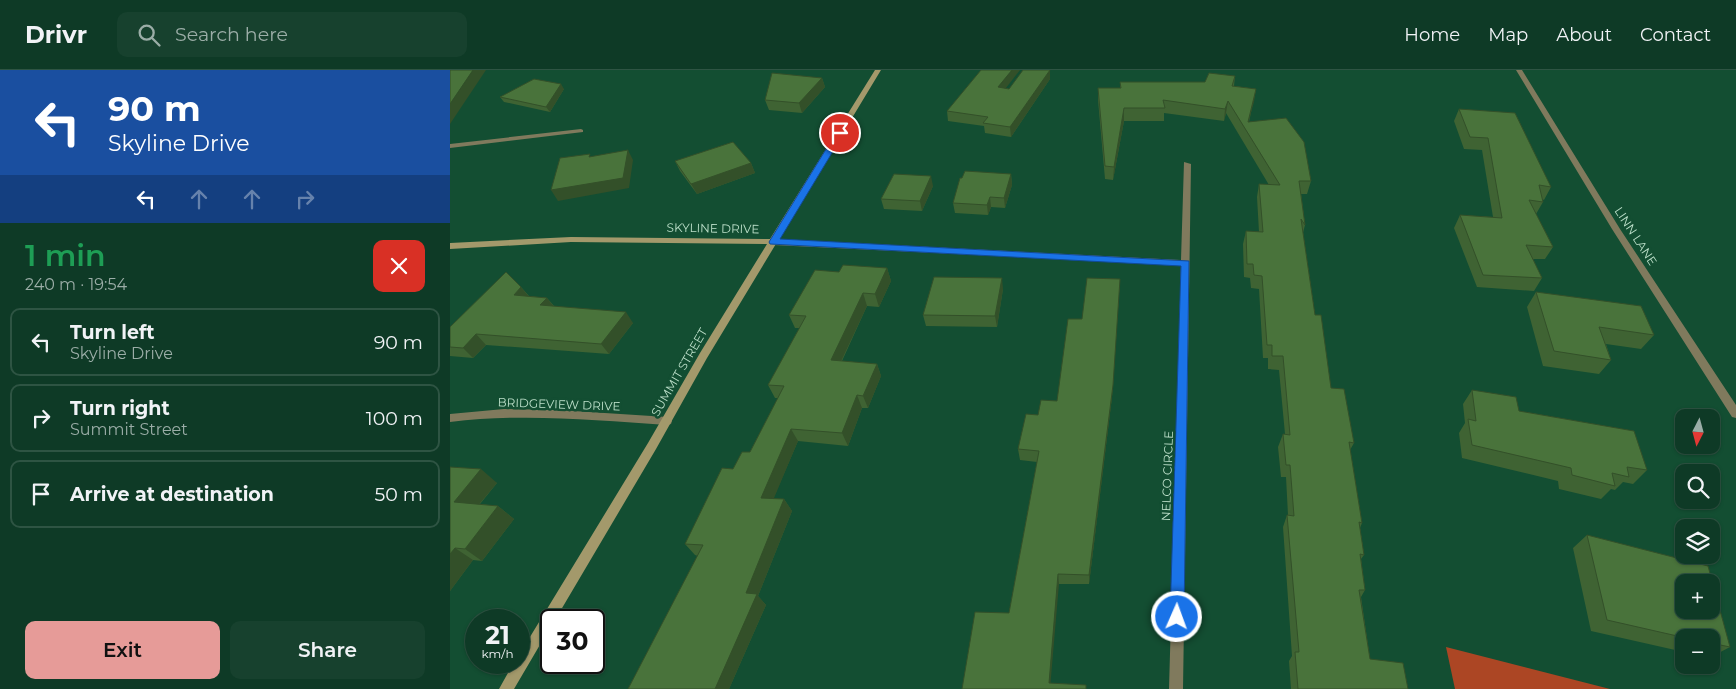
<!DOCTYPE html>
<meta charset="utf-8">
<style>
body{margin:0;font-family:Montserrat,sans-serif;background:#17412e;color:#f1f3f6;height:100vh;display:flex;flex-direction:column;font-size:19px;white-space:nowrap}
*{box-sizing:border-box;margin:0}
p{font-size:16px;color:#9bada7}
.icon{flex:none;width:28px;height:28px;fill:none;stroke:currentColor;stroke-width:2;stroke-linecap:round;stroke-linejoin:round}
.map{position:relative;flex:1;overflow:hidden}
.side{display:flex;flex-direction:column;background:#0e3a26;width:450px}
.side>*{flex:none}
.banner{background:#1a4fa0;color:#fff;overflow:hidden}
.needle{width:32px;rotate:186deg}
.buttons{position:absolute;left:1225px;top:339px;display:grid;gap:10px}
.buttons a{display:grid;place-items:center;width:45px;height:45px;border-radius:10px;background:#0e3a26;box-shadow:0 1px 4px #0004,0 0 0 1px #2e5443;font-size:25px}
.speed{position:absolute;left:15px;top:539px;display:flex;gap:10px;font-size:25px;font-weight:700;text-align:center}
.speed>*{display:grid;place-content:center;width:65px;height:65px;border-radius:50%;background:#0e3a26;box-shadow:0 1px 4px #0004,0 0 0 1px #2e5443;line-height:1}
.speed small{font-size:12px;font-weight:400}
.speed .limit{border:2px solid #111;border-radius:8px;background:#fff;color:#111}
.pin{position:absolute;display:grid;place-items:center;width:42px;height:42px;color:#fff;margin:-21px;border:2px solid #fff;border-radius:50%;box-shadow:0 1px 5px #0007}
.me{position:absolute;width:55px;margin:-28px;rotate:2deg;stroke-linejoin:round;filter:drop-shadow(0 0 4px #0008)}
.turn{display:flex;align-items:center;gap:18px;height:105px;padding:0 25px;font-size:22px}
.turn .icon{width:65px;height:65px;stroke-width:2.5}
.turn b{display:block;font-size:35px;line-height:42px}
.lanes{display:flex;align-items:center;height:48px;padding:0 25px;background:#0003;justify-content:center;gap:25px;direction:ltr}
.lanes .off{opacity:.35}
.round{display:grid;place-items:center;flex:none;width:52px;height:52px;border-radius:10px;background:#17412e}
.summary{display:flex;align-items:center;justify-content:space-between;height:85px;padding:0 25px}
h1{font-size:30px;font-weight:600;line-height:38px;color:#1e9e55}
.action{display:flex;gap:10px;margin-top:auto;padding:10px 25px}
.action a{flex:1;height:58px;border-radius:10px;background:#e69b98;color:#111;font-size:20px;font-weight:600;line-height:58px;text-align:center}
.action a+a{background:#17412e;color:#f1f3f6}
ul{padding:0;list-style:none}
li{display:flex;align-items:center;gap:15px;height:68px;margin:0 10px 8px;padding:0 15px;border:2px solid #2e5443;border-radius:10px}
li div{flex:1}
li b{display:block;font-size:19px}
li em{font-style:normal}
header{display:flex;align-items:center;gap:30px;box-sizing:border-box;height:70px;padding:0 25px;background:#0e3a26;border-bottom:1px solid #2e5443}
header strong{font-size:24px}
nav{display:flex;gap:28px;margin-inline-start:auto;font-size:18px}
.search{width:350px;height:45px;background:#17412e;display:flex;align-items:center;gap:12px;box-sizing:border-box;padding:0 18px;border-radius:10px;color:#9bada7;font-size:19px}
main{display:flex;flex:1;min-height:0}
.map>svg:first-child{display:block}
</style>
<header>
<strong>Drivr</strong>
<div class="search"><svg class="icon" aria-label="search" viewBox="0 0 24 24"><circle cx="10" cy="10" r="6"/><path d="M15 15l6 6"/></svg>Search here</div>
<nav><a>Home</a><a>Map</a><a>About</a><a>Contact</a></nav>
</header>
<main>
<section class="side">
<div class="banner">
<div class="turn"><svg class="icon" aria-label="left" viewBox="0 0 24 24"><path d="M17 20v-9H6M10 6l-5 5 5 5"/></svg><div><b>90 m</b>Skyline Drive</div></div>
<div class="lanes"><svg class="icon" aria-label="left" viewBox="0 0 24 24"><path d="M17 20v-9H6M10 6l-5 5 5 5"/></svg><svg class="icon off" aria-label="ahead" viewBox="0 0 24 24"><path d="M12 20V5M6 11l6-6 6 6"/></svg><svg class="icon off" aria-label="ahead" viewBox="0 0 24 24"><path d="M12 20V5M6 11l6-6 6 6"/></svg><svg class="icon off" aria-label="right" viewBox="0 0 24 24"><path d="M7 20v-9h11M14 6l5 5-5 5"/></svg></div>
</div>
<div class="summary"><div><h1>1 min</h1><p>240 m · 19:54</p></div><a class="round" style="background:#d93025;color:#fff"><svg class="icon" aria-label="close" viewBox="0 0 24 24"><path d="M6 6l12 12M18 6L6 18"/></svg></a></div>
<ul>
<li><svg class="icon" aria-label="left" viewBox="0 0 24 24"><path d="M17 20v-9H6M10 6l-5 5 5 5"/></svg><div><b>Turn left</b><p>Skyline Drive</p></div><em>90 m</em></li>
<li><svg class="icon" aria-label="right" viewBox="0 0 24 24"><path d="M7 20v-9h11M14 6l5 5-5 5"/></svg><div><b>Turn right</b><p>Summit Street</p></div><em>100 m</em></li>
<li><svg class="icon" aria-label="arrive" viewBox="0 0 24 24"><path d="M6 21V4h12l-3 4 3 4H6"/></svg><div><b>Arrive at destination</b></div><em>50 m</em></li>
</ul>
<div class="action"><a>Exit</a><a>Share</a></div>
</section>
<div class="map">
<svg width="1286" height="619" viewBox="0 0 1286 619">
<rect width="100%" height="100%" fill="#134e32"/>
<path fill="#ac4624" d="M996,577L1160,619H1005Z"/>
<g fill="none" stroke-linecap="round" stroke-linejoin="round">
<g fill="#807a5d" fill-rule="evenodd">
<path d="M1066,0H1072L1170,159L1286,335V348L1282,347L1162,159Z"/>
<path d="M131,59L133,60V62L0,78V74Z"/>
<path d="M734,92L741,94L733,619H719L731,195L323,175L319,172L323,169L731,190Z"/>
<path d="M54,339L108,340L217,347L221,348L222,351L221,354L217,355C144,350 73,343 0,352V344Z"/>
</g>
<path fill="#a3996b" fill-rule="evenodd" d="M425,0H431L257,288L206,379L105,550H101V556L64,619H49L64,592H69V585L198,373L250,283L317,174L121,172L0,179V173L121,167L320,169Z"/>
</g>
<g fill="#3f6333">
<path d="M600,0V9L561,67L535,63L534,56L498,51L497,41L556,18L559,19Z"/>
<path d="M785,6L784,16L806,19L799,52L861,111L857,124H851L855,155L853,163L865,245L881,318L904,373L900,380L912,453L910,458L914,485L911,489L915,520L911,527L920,589L958,619H841L839,591L842,586L833,457L837,445H838L836,407H831L828,377L833,364H835L829,300L818,299V288H813L809,219L801,218L800,208L794,207L793,174L796,161L809,162L807,127L809,114L819,115L776,43L774,51L714,43V51H674L663,110L655,109L648,30V18H670V12H755Z"/>
<path d="M372,8L375,17L352,43L319,40L315,30Z"/>
<path d="M114,19L100,42L54,32L50,27Z"/>
<path d="M1009,39L1101,117L1094,130L1092,129L1093,132L1086,144L1103,177L1095,189H1083L1092,208L1084,221L1027,217L1004,158L1010,145L1043,147L1032,80L1014,79L1004,51Z"/>
<path d="M225,91L301,93L305,103L247,124L230,101Z"/>
<path d="M561,104L562,115L555,138L541,137L538,145L505,143L503,133L512,108Z"/>
<path d="M483,116L472,141L434,139L431,129Z"/>
<path d="M437,198L441,211L429,237L417,236L392,291L427,294L431,306L418,338H412L398,376L348,371L323,429H334L342,441L308,526L316,535L279,619H178L248,486L245,485L235,474L283,399L300,382L328,328H325L318,315L350,258H345L339,245L389,202Z"/>
<path d="M670,209L662,327L639,514H609L512,619L559,543L587,392L570,390L568,379L588,345L607,331L632,249Z"/>
<path d="M71,217L79,226L97,228L104,236L183,253L159,284L36,275L23,288L0,286V257Z"/>
<path d="M553,219L547,257L476,256L473,245Z"/>
<path d="M1086,222L1204,265L1191,279L1156,274L1161,290L1149,304L1093,296L1077,237Z"/>
<path d="M1022,320L1069,341L1197,400L1183,414L1173,412L1165,420L1161,419L1151,429L1109,419L1108,411L1012,388L1009,363L1015,353L1013,334Z"/>
<path d="M0,397L47,413L30,434L48,436L64,449L32,491L23,490L0,521Z"/>
<path d="M1137,465L1280,577L1261,587V568H1234V582L1141,561L1123,478Z"/>
</g>
<g fill="#335029">
<path d="M23,0H36L0,54V34Z"/>
<path d="M562,0H570L549,27L548,17Z"/>
<path d="M600,0V9L561,67L560,57Z"/>
<path d="M372,8L375,17L352,43L349,33Z"/>
<path d="M111,14L114,19L100,42L96,37Z"/>
<path d="M806,19L804,32L796,60L798,52Z"/>
<path d="M778,31L776,43L774,51L775,39Z"/>
<path d="M674,38V51L663,110L664,97Z"/>
<path d="M178,80L183,90L179,118L108,131L101,120Z"/>
<path d="M301,93L305,103L247,124L241,114Z"/>
<path d="M561,104L562,115L555,138L554,128Z"/>
<path d="M481,106L483,116L472,141L470,131Z"/>
<path d="M540,127L541,137L538,145L537,135Z"/>
<path d="M437,198L441,211L429,237L425,224Z"/>
<path d="M552,208L553,219L547,257L545,246Z"/>
<path d="M670,209L662,327L639,514V505Z"/>
<path d="M71,217L80,228L64,225Z"/>
<path d="M413,223L417,236L386,302L381,290Z"/>
<path d="M97,228L105,238L90,235Z"/>
<path d="M176,242L183,253L159,284L151,274Z"/>
<path d="M26,264L36,275L23,288L13,278Z"/>
<path d="M427,294L431,306L418,338L413,326Z"/>
<path d="M407,325L412,338L398,376L392,363Z"/>
<path d="M341,359L348,371L319,440L311,428Z"/>
<path d="M31,399L47,413L21,444L4,432Z"/>
<path d="M334,429L342,441L308,526L316,535L279,619H265L296,523Z"/>
<path d="M48,436L64,449L32,491L15,479Z"/>
<path d="M5,478L23,490L0,521V484Z"/>
<path d="M608,504L609,514L600,619L599,613Z"/>
</g>
<g fill="#49733b" stroke="#335029" fill-rule="evenodd">
<path d="M0,0H23L0,34Z"/>
<path d="M531,0H562L548,17L559,19L573,0H600L560,57L533,53L538,47L497,41Z"/>
<path d="M322,3L372,8L349,33L315,30Z"/>
<path d="M759,3L785,6L782,16L806,19L798,52L836,48L854,72L861,111H849L855,155L851,149L865,245H871L881,318L894,319L904,373L899,372L912,453L909,452L914,485L910,484L915,520H909L920,589L953,593L958,619H848L845,582H849L837,445L844,446L840,395H836L833,364L840,365L833,286H822V275H817L812,206L804,205L803,194H797L796,161L813,162L809,114L830,115L778,31L775,39L713,30L715,38H674L664,97L655,96L648,18H671L670,12H755Z"/>
<path d="M84,9L111,14L96,37L50,27Z"/>
<path d="M1009,39L1065,43L1101,117L1089,115L1093,132L1079,130L1103,177L1076,175L1092,208L1033,205L1010,145L1052,148L1038,68L1020,67Z"/>
<path d="M283,72L301,93L241,114L225,91Z"/>
<path d="M178,80L173,108L101,120L110,88L140,84L139,87Z"/>
<path d="M515,101L561,104L554,128L540,127L537,135L503,133L510,108H512Z"/>
<path d="M444,104L481,106L470,131L431,129Z"/>
<path d="M393,195L437,198L425,224L413,223L381,290L427,294L413,326L407,325L392,363L341,359L311,428L334,429L296,523L307,524L265,619H178L253,475L235,474L272,398L283,399L292,382H300L334,316L318,315L356,246L339,245L365,200L389,202Z"/>
<path d="M56,202L71,217L64,225L97,228L90,235L176,242L151,274L26,264L13,278L0,277V257Z"/>
<path d="M484,207L552,208L545,246L473,245Z"/>
<path d="M637,208L670,209L663,315L639,505L608,504L599,613L636,615V619H512L525,542L559,543L589,381L568,379L576,344L588,345L591,330L607,331L618,249H632Z"/>
<path d="M1086,222L1191,236L1204,265L1149,257L1161,290L1104,281Z"/>
<path d="M1022,320L1066,327L1069,341L1184,361L1197,400L1177,397L1179,407L1162,403L1165,416L1122,405L1121,398L1022,375L1018,349L1026,351Z"/>
<path d="M0,397L31,399L4,432L48,436L15,479L5,478L0,484Z"/>
<path d="M1137,465L1258,496L1280,577L1261,573V568H1236L1157,550ZM1234,512H1261V540H1234Z"/>
</g>
<path fill="#1a73e8" stroke="#114b97" d="M390,60L394,63L330,169L739,191L734,547L732,552L727,554L722,552L720,547L731,196L320,174L319,172L386,63Z"/>
<g text-anchor="middle" dominant-baseline="central" stroke-width="5" stroke-linejoin="round" paint-order="stroke">
<g font-size="12" fill="#bcdfc9" stroke="#134e32">
<text transform="translate(263 158) rotate(1)">SKYLINE DRIVE</text>
<text transform="translate(1186 166) rotate(57)">LINN LANE</text>
<text transform="translate(229 302) rotate(-60)">SUMMIT STREET</text>
<text transform="translate(109 334) rotate(2)">BRIDGEVIEW DRIVE</text>
<text transform="translate(717 406) rotate(-88)">NELCO CIRCLE</text>
</g>
</g>
</svg>
<div class="buttons">
<a><svg class="needle" viewBox="-14 -14 28 28"><path d="M0-13l5 13h-10z" fill="#e53935"/><path d="M0 13l5-13h-10z" fill="#9bada7"/></svg></a>
<a><svg class="icon" aria-label="search" viewBox="0 0 24 24"><circle cx="10" cy="10" r="6"/><path d="M15 15l6 6"/></svg></a>
<a><svg class="icon" aria-label="layers" viewBox="0 0 24 24"><path d="M12 4l9 5-9 5-9-5zM3 14l9 5 9-5"/></svg></a>
<a>+</a>
<a>−</a>
</div>
<div class="speed"><div>21<small>km/h</small></div><div class="limit">30</div></div>
<div class="pin" style="left:390px;top:63px;background:#d93025"><svg class="icon" aria-label="arrive" viewBox="0 0 24 24"><path d="M6 21V4h12l-3 4 3 4H6"/></svg></div>
<svg class="me" style="left:727px;top:547px" viewBox="-20 -20 40 40"><circle r="17" fill="#1a73e8" stroke="#fff" stroke-width="3"/><path d="M0-11L8 9 0 5-8 9z" fill="#fff"/></svg>
</div>
</main>
